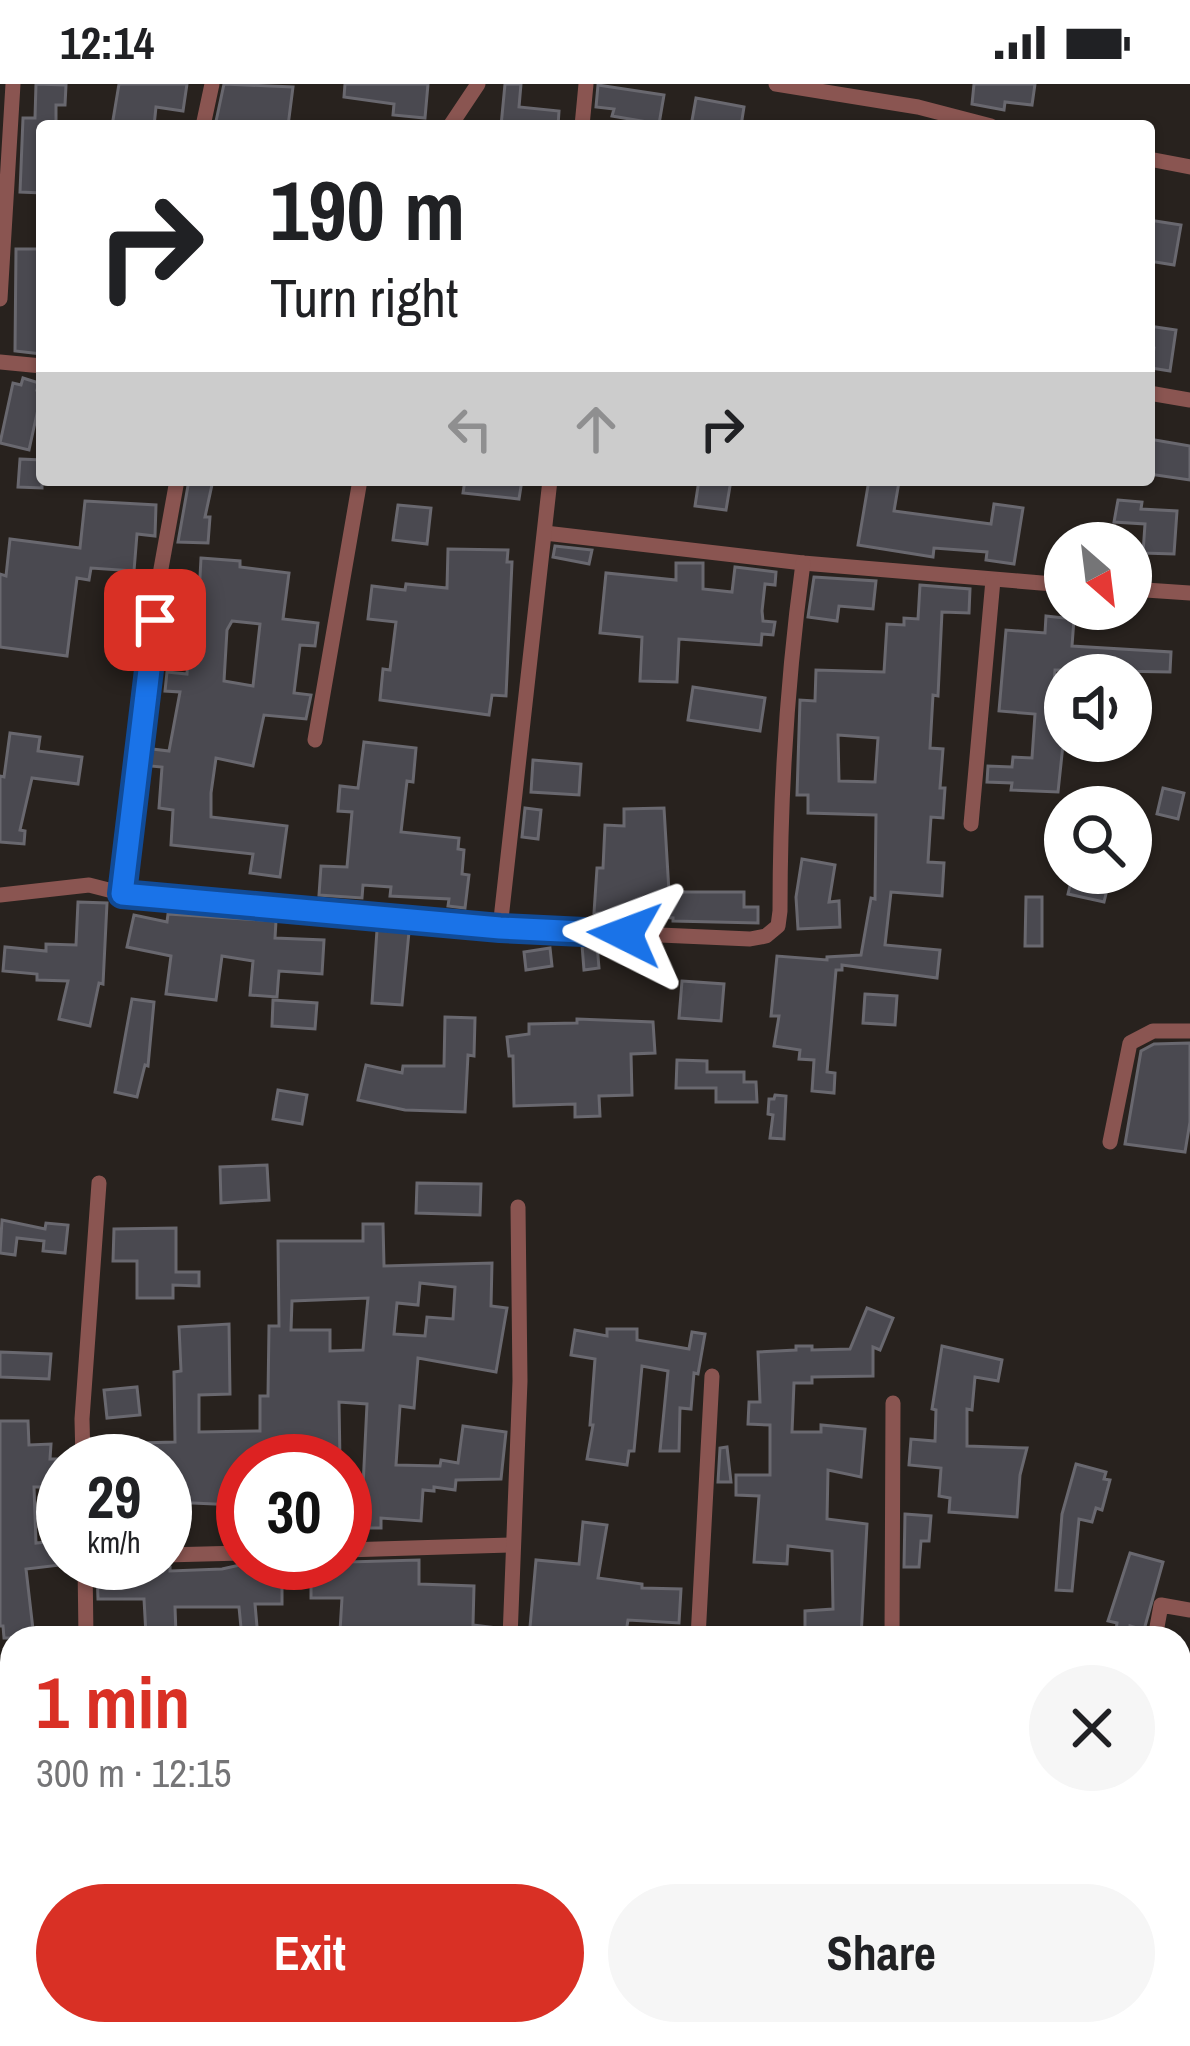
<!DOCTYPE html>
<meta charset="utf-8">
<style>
body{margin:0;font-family:"Archivo Narrow",sans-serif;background:#f6f6f6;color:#202124;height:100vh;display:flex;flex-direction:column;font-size:45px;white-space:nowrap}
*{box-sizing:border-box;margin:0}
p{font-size:39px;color:#757577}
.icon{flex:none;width:66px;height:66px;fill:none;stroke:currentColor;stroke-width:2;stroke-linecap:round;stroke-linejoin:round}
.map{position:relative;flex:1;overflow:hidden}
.sheet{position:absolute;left:0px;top:1542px;width:1191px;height:420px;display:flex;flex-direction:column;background:#fff;border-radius:36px 36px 0 0;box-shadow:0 3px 9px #0004}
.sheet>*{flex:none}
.hud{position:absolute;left:36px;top:36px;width:1119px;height:366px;border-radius:12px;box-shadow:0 3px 9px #0004;background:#fff;color:#202124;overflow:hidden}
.needle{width:78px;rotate:152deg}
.tools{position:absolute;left:1044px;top:438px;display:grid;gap:24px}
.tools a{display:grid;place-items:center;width:108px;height:108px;border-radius:50%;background:#fff;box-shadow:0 3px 9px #0004;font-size:60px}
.speed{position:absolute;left:36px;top:1350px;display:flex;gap:24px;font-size:60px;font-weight:700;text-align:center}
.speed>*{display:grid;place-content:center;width:156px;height:156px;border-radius:50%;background:#fff;box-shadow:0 3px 9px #0004;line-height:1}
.speed small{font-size:30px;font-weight:400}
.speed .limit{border:18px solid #d22;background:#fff;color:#111}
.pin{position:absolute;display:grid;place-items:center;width:102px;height:102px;color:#fff;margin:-51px;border-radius:24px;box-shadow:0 6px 18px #0006}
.me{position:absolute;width:132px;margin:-66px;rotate:273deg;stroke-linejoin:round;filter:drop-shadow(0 0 9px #0008)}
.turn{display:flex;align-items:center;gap:42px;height:252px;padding:0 36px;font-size:54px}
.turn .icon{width:156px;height:156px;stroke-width:2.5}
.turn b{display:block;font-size:84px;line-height:102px}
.lanes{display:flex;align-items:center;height:114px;padding:0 36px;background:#0003;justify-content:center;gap:60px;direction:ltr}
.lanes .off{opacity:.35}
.round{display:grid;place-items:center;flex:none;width:126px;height:126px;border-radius:63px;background:#f6f6f6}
.summary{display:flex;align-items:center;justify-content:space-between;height:204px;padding:0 36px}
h1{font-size:72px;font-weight:700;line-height:90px;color:#d93025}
.primary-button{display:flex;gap:24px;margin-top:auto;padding:24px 36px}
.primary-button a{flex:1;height:138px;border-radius:72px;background:#d93025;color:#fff;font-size:48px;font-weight:700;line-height:138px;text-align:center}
.primary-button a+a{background:#f6f6f6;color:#202124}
.status{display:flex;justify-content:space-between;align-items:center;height:84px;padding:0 60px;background:#fff;direction:ltr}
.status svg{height:33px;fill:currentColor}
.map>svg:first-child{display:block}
</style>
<div class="status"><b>12:14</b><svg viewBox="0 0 49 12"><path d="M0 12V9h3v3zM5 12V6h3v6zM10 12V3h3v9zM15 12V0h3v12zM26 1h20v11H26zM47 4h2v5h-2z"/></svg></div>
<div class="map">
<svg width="1190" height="1962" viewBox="0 0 1190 1962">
<rect width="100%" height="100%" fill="#28221e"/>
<g fill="#4a4950" stroke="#69686f" stroke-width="3" fill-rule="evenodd">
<path d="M36,0L66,1L65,21H56V42H42V109L20,108L23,34H35Z"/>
<path d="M119,0H187L183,27L156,23L154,42H112Z"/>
<path d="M224,0L293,3L288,42H215Z"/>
<path d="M345,0H428L425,34L393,31L394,20L344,13Z"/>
<path d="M505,0H521L519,23L559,27L558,42H501Z"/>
<path d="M974,0H1035L1032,21L1005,18L1004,26L972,20Z"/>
<path d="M598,1L664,11L659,40L612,32L614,25L596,23Z"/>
<path d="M696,14L744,23L741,42H691Z"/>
<path d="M1149,136L1181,141L1174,181L1149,177Z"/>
<path d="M16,165H42V270L15,267Z"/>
<path d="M1149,242L1176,246L1170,287L1151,284L1154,264L1149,263Z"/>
<path d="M23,294L39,299L37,306L42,307L29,366L0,359L13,299L21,301Z"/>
<path d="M1149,355L1190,362V396L1149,390Z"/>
<path d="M20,375L42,376V404L18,403Z"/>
<path d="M189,396H213L205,433H210L208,459L178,458Z"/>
<path d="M465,396H522L519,415L463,409Z"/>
<path d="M699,396H731L726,426L695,422Z"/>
<path d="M869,396L899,398L894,427L991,440L994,420L1023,424L1014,480L986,476L987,468L934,464L933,473L858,461Z"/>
<path d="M1118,416L1142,418L1141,425L1177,427L1174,470L1143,469L1145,440L1114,438Z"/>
<path d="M85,417L156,421L155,452L137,450L134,487L91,484L89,496L77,494L67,572L0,563V490L6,492L10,455L80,464Z"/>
<path d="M398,421L431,424L427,460L393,456Z"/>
<path d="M555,462L592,466L589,480L553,473Z"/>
<path d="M448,465L508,466L507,478H512L506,612L492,611L489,631L380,616L383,585L390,586L396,538L368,535L372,502L405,506L406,500L447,504Z"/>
<path d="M201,474L240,477V483L289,489L283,535L318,539L315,562L300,561L294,609L311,611L306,635L264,631L253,682L216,674L211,709V733L287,742L280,793L250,789L253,770L171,761L173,726L159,724L162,683L150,682L152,665L169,667L180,608L165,607L167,588L187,590L190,541L166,539L170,508L199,512ZM232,537L260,540L253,602L224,597L227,546Z"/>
<path d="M676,479H703V505L732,508L735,483L776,488L775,501L765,500L762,527L763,537L775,538L773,551L762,550L761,561L679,555L677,598L640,597L642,553L600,549L606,489L676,496Z"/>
<path d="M814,493L876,497L873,525L839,522L837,537L808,533Z"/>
<path d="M920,501L970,505L969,529L942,528L938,612L933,611L930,664L943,665L940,704H945L943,734L931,733L928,778L944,779L942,812L891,808L885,861L940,866L937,894L842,881V886H836L827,988L835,989L834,1009L812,1007L814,976L799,975L800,966L774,962L779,932H771L777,872L827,876V873L861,871L871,814L875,815L876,731L808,729V711H797L800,616L815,617L816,586L884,588L887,540L904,541V534L918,535ZM838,651L878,654L875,698L839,697Z"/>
<path d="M1046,532L1074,535L1072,562L1171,568L1170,588L1055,586L1051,641L1065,642L1058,708L1011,706L1012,699L987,698L988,682L1012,683L1013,673L1032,674L1035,630L999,627L1006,546L1045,549Z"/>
<path d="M693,603L765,614L760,647L688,636Z"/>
<path d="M10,649L40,653L38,667L82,673L78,700L32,694L20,746L25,747L24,760L0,758V692L4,693Z"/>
<path d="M364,658L416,664L413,698L407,697L401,748L459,754L458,765L464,766L462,790L469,791L465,824L448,822L449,815L390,812L391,803L363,801L362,814L319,811L321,782L347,783L352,728L338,727L340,702L358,704Z"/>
<path d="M533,676L581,680L579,711L531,708Z"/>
<path d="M1163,704L1184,709L1178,735L1157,730Z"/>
<path d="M525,724L541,726L538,755L522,753Z"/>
<path d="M664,724L669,808H744V823H758V839L673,837V834L594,829L597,784H603L605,741L624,742V725Z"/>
<path d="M802,775L835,781L829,818L839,817L840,843L798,845L796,813Z"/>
<path d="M1073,789H1111L1104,818L1068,810Z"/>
<path d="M1026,813H1042V862H1025Z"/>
<path d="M78,818L107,819L103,900L99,899L90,942L59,935L68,897L37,896V890L3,887L5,863L46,867V860L76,861Z"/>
<path d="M168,830L276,837L275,854L324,856L322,890L279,887L277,913L250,911L253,877L222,872L216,916L166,910L171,872L127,863L134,831L167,838Z"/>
<path d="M377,846L409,848L402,921L372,919Z"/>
<path d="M597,860L599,884L584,886L582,861Z"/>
<path d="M550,864L552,882L526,886L524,868Z"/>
<path d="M682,897L724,900L721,937L679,934Z"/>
<path d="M865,910L897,912L895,941L863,939Z"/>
<path d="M132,915L154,918L148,982L145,981L137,1013L115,1008Z"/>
<path d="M273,916L317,919L315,945L272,942Z"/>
<path d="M445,933L475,934L474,972L468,971L465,1028L405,1026L358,1016L366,981L402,989L403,982H444Z"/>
<path d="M577,935L653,938L655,969L631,970L632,1011L599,1012L600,1032L575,1033V1020L514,1022L513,972H509L507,953L529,950V940L577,939Z"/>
<path d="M1190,959V1038L1185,1068L1125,1060L1141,967L1154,960Z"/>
<path d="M677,976L707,977V988H744V998H756L757,1018H716V1004H676Z"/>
<path d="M278,1006L307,1011L302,1040L273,1035Z"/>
<path d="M775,1011L786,1012L784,1055L770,1054L773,1031L768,1030L769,1015H774Z"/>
<path d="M267,1081L269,1116L221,1119L220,1083Z"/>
<path d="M417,1099L481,1100L480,1131L416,1129Z"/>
<path d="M2,1136L45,1145L46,1139L68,1141L65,1169L43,1167L44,1157L17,1154L15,1171L0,1169Z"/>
<path d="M363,1140H383L384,1182L492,1179L491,1222L507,1224L496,1288L418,1274L414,1324L400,1322L396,1381L440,1382L441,1376L458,1379L463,1342L506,1348L501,1395L456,1396L455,1406L434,1403V1407L423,1406L421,1437L381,1434V1444H361L367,1320L339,1318L340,1377H241L236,1421L171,1418L172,1391H165V1377H100V1360L175,1358L174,1288L181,1287L179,1243L229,1240L230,1310L199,1311V1348L260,1347V1312H268L269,1242H279L278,1157H363ZM420,1199L455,1203L453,1235L427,1233L425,1252L394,1250L397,1219L418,1221ZM368,1214L363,1266L330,1267V1246H291L292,1217Z"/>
<path d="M176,1144V1188H199V1202L173,1201V1214H137V1177H113L114,1145Z"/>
<path d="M867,1224L893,1234L880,1266L873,1263V1292L812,1293V1299H794L792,1348H821V1341L865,1345L861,1393L828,1386L827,1435L867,1440L861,1554H805V1527L833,1525L832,1467L788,1462L787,1480L754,1478L759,1412L736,1411V1391H770V1341L748,1340L749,1318H760L758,1268L796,1266V1262H812V1266L850,1265Z"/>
<path d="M607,1245H637V1256L689,1265L692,1248L705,1250L698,1290L694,1289L691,1325L680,1324L679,1367H660L668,1287L642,1282L634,1367H629L627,1381L587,1375L593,1341H590L595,1275L571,1271L575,1246L607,1252Z"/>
<path d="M942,1262L1002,1276L998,1297L975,1293L972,1326L967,1325V1362L1027,1364L1020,1391L1017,1433L949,1428L950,1414L939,1412L941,1384L909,1381L911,1355L935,1357L936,1326L932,1325Z"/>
<path d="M0,1268L51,1270L49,1295L0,1293Z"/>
<path d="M137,1303L140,1331L107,1334L104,1306Z"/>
<path d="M0,1337H28L29,1361L51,1360L50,1375H58L59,1403H34L36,1459L57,1457L60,1481L26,1485L34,1554H4L3,1542H0Z"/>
<path d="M727,1363L731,1398H718L720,1364Z"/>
<path d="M1076,1380L1106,1388L1104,1395L1110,1396L1102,1426L1096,1424L1092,1438L1079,1435L1072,1507L1056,1506L1062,1430Z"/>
<path d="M905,1430L931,1432L929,1457H921L919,1483H904Z"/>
<path d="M583,1438L607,1441L598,1494L642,1500V1504L681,1505L679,1539L628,1536L625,1554H529L536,1476L579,1480Z"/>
<path d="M1130,1469L1163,1478L1144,1546L1130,1542L1129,1554H1115L1117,1539L1108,1537Z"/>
<path d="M419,1476V1500L474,1502L473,1541L498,1544V1554H416V1550L340,1547L342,1514H311V1479Z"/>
<path d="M249,1479H282V1520H255L258,1554H242L239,1523H175L176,1550L146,1551L144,1515H98L97,1487H143V1482L159,1481L170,1483V1487L222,1485Z"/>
</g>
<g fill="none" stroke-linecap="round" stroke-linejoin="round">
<g stroke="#8a5551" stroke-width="15">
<path d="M776,0L918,23L991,42"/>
<path d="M203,42L212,0"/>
<path d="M450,42L478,0"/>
<path d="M582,42L586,0"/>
<path d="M1149,75L1190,83"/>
<path d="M0,215L13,0"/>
<path d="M0,278L42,282"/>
<path d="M1149,309L1190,316"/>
<path d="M545,449L803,479L1065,501"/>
<path d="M1131,505L1190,509"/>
<path d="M315,656L360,396"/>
<path d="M971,740L993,496"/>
<path d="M121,810L155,518L177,396"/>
<path d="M0,811L89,801L140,814L500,844L750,855L766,852L778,842L780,827C780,710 787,596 803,479"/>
<path d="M500,844L550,396"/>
<path d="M1110,1058L1130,959L1153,947H1190"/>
<path d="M83,1377L82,1335L99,1099"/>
<path d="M345,1466L512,1461"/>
<path d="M165,1471L243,1469"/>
<path d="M85,1479L86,1554"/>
<path d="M510,1554L520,1297L518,1123"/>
<path d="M698,1554L712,1292"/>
<path d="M892,1554L893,1319"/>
<path d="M1155,1554L1161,1521L1190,1526"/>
<path d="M1179,1625L1190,1626"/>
<path d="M114,1950L115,1962"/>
<path d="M547,1950L550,1962"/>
<path d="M692,1950V1962"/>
<path d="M143,1962L156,1950"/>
<path d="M896,1962L897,1950L1003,1962"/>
</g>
</g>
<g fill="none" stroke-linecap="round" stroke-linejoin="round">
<g stroke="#114b97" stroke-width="30">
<path id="route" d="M155,536L122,810L500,844L625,850"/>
</g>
<use href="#route" stroke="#1a73e8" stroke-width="21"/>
</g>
</svg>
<div class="tools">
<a><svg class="needle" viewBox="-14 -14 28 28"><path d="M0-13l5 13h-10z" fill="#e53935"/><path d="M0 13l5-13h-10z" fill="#757577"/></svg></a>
<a><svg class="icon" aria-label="sound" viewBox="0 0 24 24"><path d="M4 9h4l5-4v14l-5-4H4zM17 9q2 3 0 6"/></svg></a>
<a><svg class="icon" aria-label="search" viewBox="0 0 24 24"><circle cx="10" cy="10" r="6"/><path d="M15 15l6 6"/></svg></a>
</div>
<div class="speed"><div>29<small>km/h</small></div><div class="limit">30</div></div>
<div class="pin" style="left:155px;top:536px;background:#d93025"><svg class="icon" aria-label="arrive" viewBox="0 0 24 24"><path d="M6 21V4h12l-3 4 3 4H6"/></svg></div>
<svg class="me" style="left:625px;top:850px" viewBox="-20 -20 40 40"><path d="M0-17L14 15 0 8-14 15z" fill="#1a73e8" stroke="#fff" stroke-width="4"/></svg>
<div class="hud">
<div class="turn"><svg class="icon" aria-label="right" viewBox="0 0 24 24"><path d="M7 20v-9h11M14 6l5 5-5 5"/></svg><div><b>190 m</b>Turn right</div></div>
<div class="lanes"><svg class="icon off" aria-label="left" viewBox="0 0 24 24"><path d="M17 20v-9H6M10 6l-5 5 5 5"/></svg><svg class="icon off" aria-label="ahead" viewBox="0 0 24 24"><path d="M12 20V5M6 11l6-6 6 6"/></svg><svg class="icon" aria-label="right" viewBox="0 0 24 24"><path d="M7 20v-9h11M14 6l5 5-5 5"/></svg></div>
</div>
<section class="sheet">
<div class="summary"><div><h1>1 min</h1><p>300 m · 12:15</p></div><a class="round"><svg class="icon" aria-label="close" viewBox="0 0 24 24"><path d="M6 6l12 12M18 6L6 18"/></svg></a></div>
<div class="primary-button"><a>Exit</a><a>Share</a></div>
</section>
</div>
